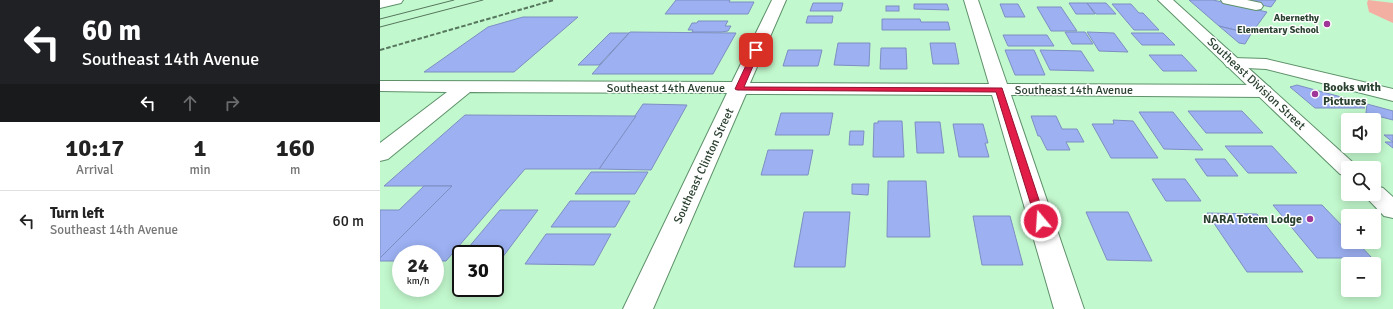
<!DOCTYPE html>
<meta charset="utf-8">
<style>
body{margin:0;font-family:Signika,sans-serif;background:#f2f2f2;color:#222;height:100vh;display:flex;flex-direction:column;font-size:15px;white-space:nowrap}
*{box-sizing:border-box;margin:0}
p{font-size:13px;color:#767676}
.icon{flex:none;width:22px;height:22px;fill:none;stroke:currentColor;stroke-width:2;stroke-linecap:round;stroke-linejoin:round}
.map{position:relative;flex:1;overflow:hidden}
.sheet{display:flex;flex-direction:column;background:#fff;width:380px}
.sheet>*{flex:none}
.hud{background:#202124;color:#fff;overflow:hidden}
.fabs{position:absolute;left:961px;top:113px;display:grid;gap:8px}
.fabs a{display:grid;place-items:center;width:40px;height:40px;border-radius:4px;background:#fff;box-shadow:0 2px 10px #0003;font-size:20px}
.speed{position:absolute;left:12px;top:245px;display:flex;gap:8px;font-size:20px;font-weight:700;text-align:center}
.speed>*{display:grid;place-content:center;width:52px;height:52px;border-radius:50%;background:#fff;box-shadow:0 2px 10px #0003;line-height:1}
.speed small{font-size:10px;font-weight:400}
.speed .limit{border:2px solid #111;border-radius:6px;background:#fff;color:#111}
.pin{position:absolute;display:grid;place-items:center;width:34px;height:34px;color:#fff;margin:-17px;border-radius:8px;box-shadow:0 2px 6px #0006}
.me{position:absolute;width:44px;margin:-22px;rotate:342deg;stroke-linejoin:round;filter:drop-shadow(0 0 3px #0008)}
.turn{display:flex;align-items:center;gap:14px;height:84px;padding:0 16px;font-size:18px}
.turn .icon{width:52px;height:52px;stroke-width:2.5}
.turn b{display:block;font-size:28px;line-height:34px}
.lanes{display:flex;align-items:center;height:38px;padding:0 16px;background:#0003;justify-content:center;gap:20px;direction:ltr}
.lanes .off{opacity:.35}
.eta{display:flex;justify-content:space-evenly;align-items:center;height:68px;text-align:center}
.eta b{font-size:24px;font-weight:700;line-height:28px}
ul{padding:0;list-style:none}
li{display:flex;align-items:center;gap:12px;height:60px;padding:0 16px;border-top:1px solid #e0e0e0}
li div{flex:1}
li b{display:block;font-size:15px}
li em{font-style:normal}
main{display:flex;flex:1;min-height:0}
.map>svg:first-child{display:block}
</style>
<main>
<section class="sheet">
<div class="hud">
<div class="turn"><svg class="icon" aria-label="left" viewBox="0 0 24 24"><path d="M17 20v-9H6M10 6l-5 5 5 5"/></svg><div><b>60 m</b>Southeast 14th Avenue</div></div>
<div class="lanes"><svg class="icon" aria-label="left" viewBox="0 0 24 24"><path d="M17 20v-9H6M10 6l-5 5 5 5"/></svg><svg class="icon off" aria-label="ahead" viewBox="0 0 24 24"><path d="M12 20V5M6 11l6-6 6 6"/></svg><svg class="icon off" aria-label="right" viewBox="0 0 24 24"><path d="M7 20v-9h11M14 6l5 5-5 5"/></svg></div>
</div>
<div class="eta">
<div><b>10:17</b><p>Arrival</p></div>
<div><b>1</b><p>min</p></div>
<div><b>160</b><p>m</p></div>
</div>
<ul>
<li><svg class="icon" aria-label="left" viewBox="0 0 24 24"><path d="M17 20v-9H6M10 6l-5 5 5 5"/></svg><div><b>Turn left</b><p>Southeast 14th Avenue</p></div><em>60 m</em></li>
</ul>
</section>
<div class="map">
<svg width="1013" height="309" viewBox="0 0 1013 309">
<rect width="100%" height="100%" fill="#c2f8cd"/>
<path fill="#f4afa3" d="M988,0L1013,3V23L989,12L987,3Z"/>
<g fill="#9cb0f2" stroke="#7e8ec2">
<path d="M296,0H350L349,2H374L368,14H285Z"/>
<path d="M809,0H833L887,12L871,34L839,26Z"/>
<path d="M858,0H896L891,7Z"/>
<path d="M433,3H463L461,11H430Z"/>
<path d="M689,3H707L715,14H696Z"/>
<path d="M707,3H726L736,14H716Z"/>
<path d="M534,4H567L569,10L534,9Z"/>
<path d="M620,4H638L645,17H625Z"/>
<path d="M732,4H751L759,13H763L779,30H754Z"/>
<rect x="506" y="6" width="13" height="5"/>
<path d="M657,7H681L697,31H671Z"/>
<path d="M428,16H453L452,23H426Z"/>
<path d="M143,17H198L134,72H44L108,27Z"/>
<path d="M502,19H540L541,22H568L570,30H502Z"/>
<path d="M318,21H348L345,26H351L348,31L341,32H312L313,30H308L312,23H317Z"/>
<path d="M839,26L871,34L865,44L859,43Z"/>
<path d="M250,32L356,33L333,74H212Z"/>
<path d="M685,32H705L713,44H692Z"/>
<path d="M707,32L734,33L748,52L719,51Z"/>
<path d="M230,33H249L219,65H198Z"/>
<path d="M751,33H783L795,45H762Z"/>
<path d="M623,35H667L674,46H628Z"/>
<path d="M458,43H490L489,66L454,65Z"/>
<path d="M550,43H575L579,64H553Z"/>
<path d="M501,48H526L527,69H500Z"/>
<path d="M408,50H442L438,66H403Z"/>
<path d="M625,50H654L665,75H635Z"/>
<path d="M660,50L701,51L714,71L670,70Z"/>
<path d="M769,55H802L817,71H783Z"/>
<path d="M917,85L976,101L985,108H935L910,87Z"/>
<path d="M263,104L307,105L271,170L219,169Z"/>
<path d="M987,104L1013,111V120L986,113Z"/>
<path d="M808,111H862L883,133H826Z"/>
<path d="M759,112H793L823,150L784,149Z"/>
<path d="M401,113H453L449,135H395Z"/>
<path d="M85,115L256,116L219,169H145L66,261H55V254H21V261H0V258L72,186H4Z"/>
<path d="M651,116H676L682,129H697L704,142H686L690,150H667L660,136H658Z"/>
<path d="M733,120L753,121L778,158H731L712,124H734Z"/>
<path d="M498,121H522L524,157H493L494,123H498Z"/>
<path d="M535,122H560L564,153H537Z"/>
<path d="M573,124H603L608,143H605L609,157H579Z"/>
<path d="M470,131H484L483,145H469Z"/>
<path d="M1004,135H1013V148L1005,142H1013Z"/>
<path d="M845,146H892L917,173H868Z"/>
<path d="M388,150H433L428,175H381Z"/>
<path d="M815,159H845L858,176H827Z"/>
<path d="M211,172H268L255,194H195Z"/>
<path d="M772,179H805L821,201H786Z"/>
<path d="M508,181H546L550,237H507Z"/>
<path d="M472,184H489L488,195L472,194Z"/>
<path d="M44,186H72L0,258V210H19Z"/>
<path d="M190,201H250L235,227H171Z"/>
<path d="M893,205H942L968,232V242H977L992,258H937Z"/>
<path d="M120,210H158L119,262H115V254H83Z"/>
<path d="M424,212H470L465,267H414Z"/>
<path d="M706,212H748L772,261L727,260Z"/>
<path d="M827,213L877,214L923,272H867Z"/>
<path d="M593,216H630L643,265H602Z"/>
<path d="M166,234H231L214,265L145,264Z"/>
</g>
<g fill="none" stroke-linecap="round" stroke-linejoin="round">
<g stroke="#5e916a" stroke-width="2">
<g id="minor">
<path d="M0,0H23L21,3L0,8Z"/>
<path d="M392,0H406L370,83L609,84L584,0H598L627,84L883,85L890,87L892,91L890,95L883,97L631,95L704,309H674L612,95L366,94L273,309H243L347,93L90,92L8,159L0,161V143L67,92L0,91V81L352,82Z"/>
<path d="M841,0H867L881,3L883,6L881,9L876,10L843,3Z"/>
<path d="M853,58L886,59L1013,89V101L886,69L847,67L844,63L847,59Z"/>
</g>
</g>
<g stroke="#5e916a" stroke-width="2">
<g id="major">
<path d="M778,0H793L979,168H968V176L960,174Z"/>
<path d="M994,185L1003,188L1013,197V218L1004,216L983,194H994Z"/>
</g>
</g>
<use href="#minor" fill="#fff" fill-rule="evenodd"/>
<use href="#major" fill="#fff" fill-rule="evenodd"/>
<g stroke="#56765d" stroke-width="1">
<path d="M0,19L74,0"/>
<path d="M0,27L103,0"/>
</g>
<path stroke="#56765d" stroke-width="2" stroke-dasharray="4.5 2" stroke-linecap="butt" d="M0,50L174,0"/>
</g>
<path fill="#e11d48" stroke="#92132f" d="M374,48L380,50L364,87L622,88L666,221L665,224H657L656,221L616,92L357,90L355,89Z"/>
<g fill="#9f3698" stroke="#fff" stroke-width="1.5">
<circle cx="947" cy="24" r="4"/>
<circle cx="935" cy="94" r="4"/>
<circle cx="930" cy="219" r="4"/>
</g>
<g text-anchor="middle" dominant-baseline="central" stroke-width="3" stroke-linejoin="round" paint-order="stroke">
<g font-size="10" font-weight="bold" fill="#2b4130" stroke="#fff" text-anchor="end">
<text x="939" y="18">Abernethy<tspan x="939" dy="12">Elementary School</tspan></text>
</g>
<g font-size="12" fill="#2b4130" stroke="#fff">
<text transform="translate(876 84) rotate(43)">Southeast Division Street</text>
<text x="286" y="88">Southeast 14th Avenue</text>
<text x="694" y="90">Southeast 14th Avenue</text>
<text transform="translate(324 166) rotate(-65)">Southeast Clinton Street</text>
</g>
<g font-size="12" font-weight="bold" fill="#2b4130" stroke="#fff" text-anchor="start">
<text x="943" y="87">Books with<tspan x="943" dy="14">Pictures</tspan></text>
<text x="922" y="219" text-anchor="end">NARA Totem Lodge</text>
</g>
</g>
</svg>
<div class="fabs">
<a><svg class="icon" aria-label="sound" viewBox="0 0 24 24"><path d="M4 9h4l5-4v14l-5-4H4zM17 9q2 3 0 6"/></svg></a>
<a><svg class="icon" aria-label="search" viewBox="0 0 24 24"><circle cx="10" cy="10" r="6"/><path d="M15 15l6 6"/></svg></a>
<a>+</a>
<a>−</a>
</div>
<div class="speed"><div>24<small>km/h</small></div><div class="limit">30</div></div>
<div class="pin" style="left:376px;top:50px;background:#d93025"><svg class="icon" aria-label="arrive" viewBox="0 0 24 24"><path d="M6 21V4h12l-3 4 3 4H6"/></svg></div>
<svg class="me" style="left:661px;top:221px" viewBox="-20 -20 40 40"><circle r="17" fill="#e11d48" stroke="#fff" stroke-width="3"/><path d="M0-11L8 9 0 5-8 9z" fill="#fff"/></svg>
</div>
</main>
